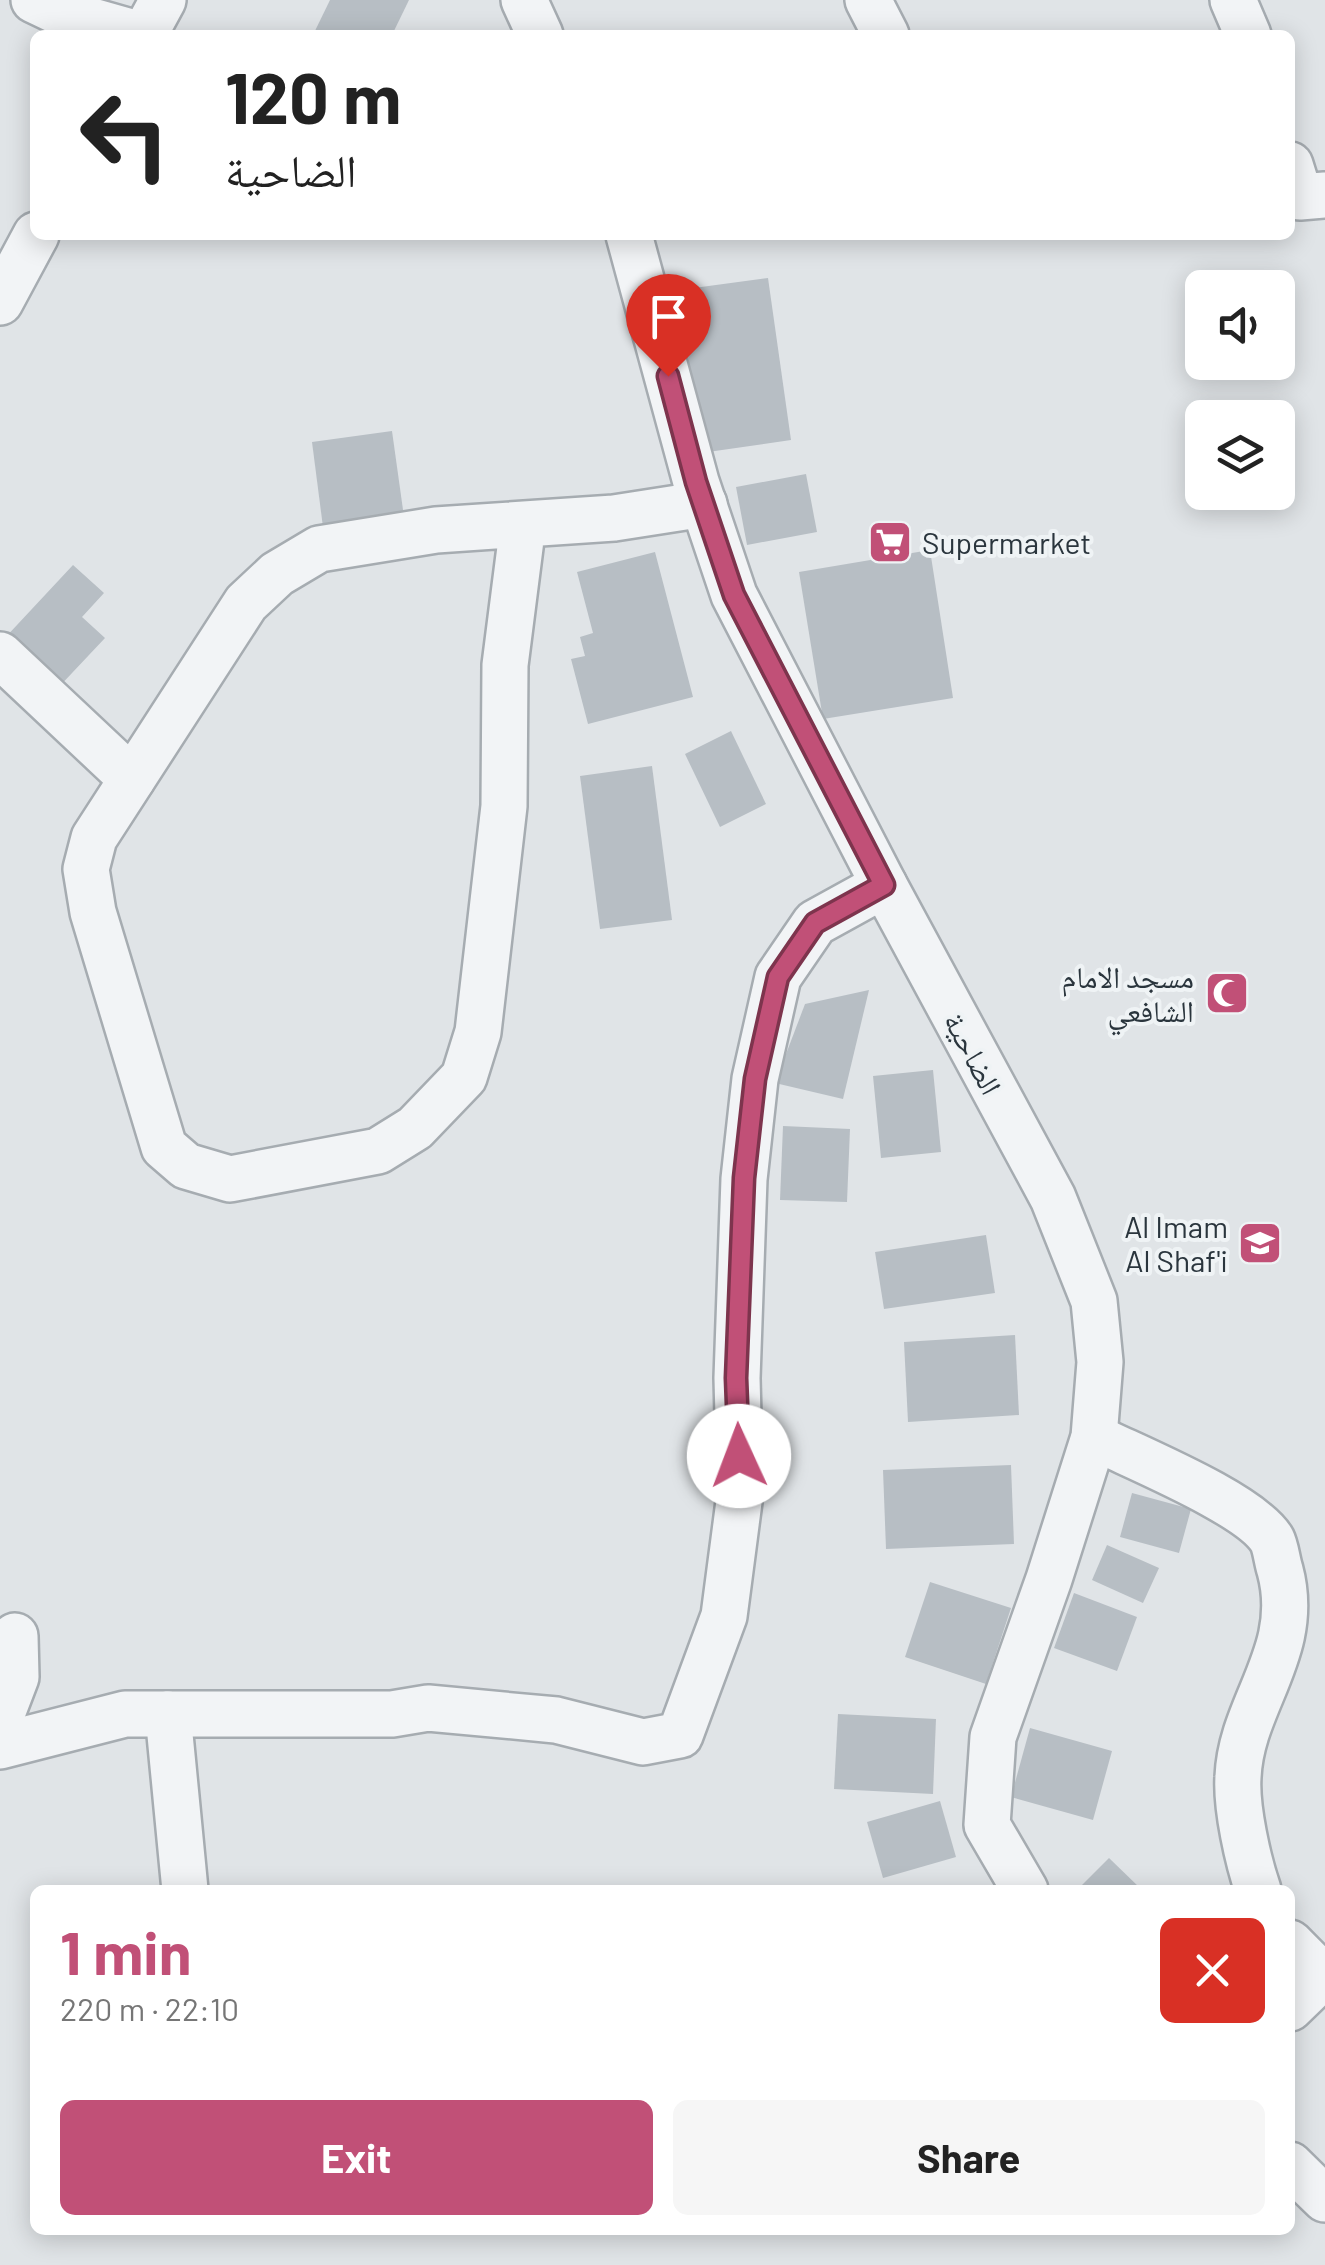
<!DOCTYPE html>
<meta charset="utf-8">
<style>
body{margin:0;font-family:Barlow,"Noto Naskh Arabic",sans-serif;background:#f6f6f6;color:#222;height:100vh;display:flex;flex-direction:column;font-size:38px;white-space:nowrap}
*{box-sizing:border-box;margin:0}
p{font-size:32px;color:#767676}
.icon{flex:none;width:55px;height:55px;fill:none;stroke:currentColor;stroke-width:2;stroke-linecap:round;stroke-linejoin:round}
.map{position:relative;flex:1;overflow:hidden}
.panel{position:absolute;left:30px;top:1885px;width:1265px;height:350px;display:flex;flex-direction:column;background:#fff;border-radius:15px;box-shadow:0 5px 25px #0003}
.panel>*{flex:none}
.guide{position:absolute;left:30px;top:30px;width:1265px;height:210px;border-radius:15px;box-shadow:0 5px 25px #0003;background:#fff;color:#222;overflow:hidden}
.buttons{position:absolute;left:1185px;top:270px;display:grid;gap:20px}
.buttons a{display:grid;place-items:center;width:110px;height:110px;border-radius:15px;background:#fff;box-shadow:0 5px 25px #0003;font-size:50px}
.pin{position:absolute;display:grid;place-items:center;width:85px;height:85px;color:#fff;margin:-102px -42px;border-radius:50% 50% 50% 0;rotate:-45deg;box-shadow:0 0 10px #0007}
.pin .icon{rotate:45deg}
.me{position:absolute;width:110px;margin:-55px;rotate:358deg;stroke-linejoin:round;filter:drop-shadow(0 0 8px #0008)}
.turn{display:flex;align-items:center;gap:35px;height:210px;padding:0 30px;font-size:45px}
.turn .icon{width:130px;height:130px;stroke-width:2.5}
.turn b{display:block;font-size:70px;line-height:85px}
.round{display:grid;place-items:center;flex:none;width:105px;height:105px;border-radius:15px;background:#f6f6f6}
.headline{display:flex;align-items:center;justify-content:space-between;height:170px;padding:0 30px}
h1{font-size:60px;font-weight:700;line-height:75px;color:#c15077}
.button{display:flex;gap:20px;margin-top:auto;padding:20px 30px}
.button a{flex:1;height:115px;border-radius:15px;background:#c15077;color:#fff;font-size:40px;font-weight:700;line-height:115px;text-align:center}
.button a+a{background:#f6f6f6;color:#222}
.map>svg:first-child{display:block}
</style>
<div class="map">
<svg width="1325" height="2265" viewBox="0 0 1325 2265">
<rect width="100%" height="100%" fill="#e0e4e7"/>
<g fill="#b7bec4">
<path d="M330,0H409L392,35H313Z"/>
<path d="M768,278L791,440L701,453L679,290Z"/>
<path d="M392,431L405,524L324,535L312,442Z"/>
<path d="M806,474L817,532L747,545L736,487Z"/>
<path d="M930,550L953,698L823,719L799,572Z"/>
<path d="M655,552L693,697L588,724L571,659L585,656L580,637L593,633L577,572Z"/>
<path d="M73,565L104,593L82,617L105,638L56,690L3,640Z"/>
<path d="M731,731L766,804L720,827L685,754Z"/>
<path d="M652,766L672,920L600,929L580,776Z"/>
<path d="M869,990L843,1099L775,1083L805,1004Z"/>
<path d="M933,1070L941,1152L881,1158L873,1076Z"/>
<path d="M783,1126L850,1129L847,1202L780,1200Z"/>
<path d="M986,1235L995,1293L884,1309L875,1252Z"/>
<path d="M1015,1335L1019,1415L908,1422L904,1342Z"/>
<path d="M1011,1465L1014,1544L886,1549L883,1470Z"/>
<path d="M1132,1493L1191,1509L1179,1553L1120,1537Z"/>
<path d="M1107,1545L1159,1568L1143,1603L1092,1580Z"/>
<path d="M930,1582L1011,1608L986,1684L905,1657Z"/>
<path d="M1074,1593L1137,1617L1117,1671L1054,1648Z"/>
<path d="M838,1714L936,1719L933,1794L834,1789Z"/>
<path d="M1030,1728L1112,1751L1093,1820L1011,1797Z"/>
<path d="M940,1801L956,1857L883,1878L867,1822Z"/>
<path d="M1109,1858L1142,1890H1077Z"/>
</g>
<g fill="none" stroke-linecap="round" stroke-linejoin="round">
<g stroke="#a6acb1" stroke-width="50">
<g id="minor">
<path d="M34,0L57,11L141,35"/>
<path d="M524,0L540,35"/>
<path d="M868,0L886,35"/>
<path d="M1233,0L1248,35"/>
<path d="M144,35L163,0"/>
<path d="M1290,165L1300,197L1325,195"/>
<path d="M629,235L696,482L734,595L884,885L1053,1198L1094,1301L1100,1362L1094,1437L1049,1579L993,1737L987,1825L1025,1890"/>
<path d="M0,302L36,235"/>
<path d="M523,524L505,665L504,806L478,1032L464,1077L415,1128L378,1151L230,1179L186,1166L164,1147L93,912L86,869L94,838L246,603L277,574L319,549L436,530L614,518L704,504"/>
<path d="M0,655L132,779"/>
<path d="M1094,1437C1134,1457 1251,1504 1272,1540C1276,1548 1277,1561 1280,1570C1302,1652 1241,1703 1238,1777C1236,1808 1248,1861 1258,1890"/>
<path d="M168,1714L185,1890"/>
<path d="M0,1719L16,1677L15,1636"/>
<path d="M0,1746L125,1714H392L428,1708L556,1720L643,1742L680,1735L724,1616L740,1494L737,1378L744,1179L755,1079L778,977L815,923L884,885"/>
<path d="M1290,1943L1323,1976L1290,2008"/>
<path d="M1290,2165L1325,2199"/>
</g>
</g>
<use href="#minor" stroke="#f2f4f6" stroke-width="45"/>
</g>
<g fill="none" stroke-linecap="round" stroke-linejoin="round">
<g stroke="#7d344d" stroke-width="25">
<path id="route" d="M668,376L696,482L734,595L884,885L815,923L778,977L755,1079L744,1178L736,1378L739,1456"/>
</g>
<use href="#route" stroke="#c15077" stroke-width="18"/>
</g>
<defs>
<g id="supermarket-square" transform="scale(2.25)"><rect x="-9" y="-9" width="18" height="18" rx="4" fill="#c15077" stroke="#eff3f5"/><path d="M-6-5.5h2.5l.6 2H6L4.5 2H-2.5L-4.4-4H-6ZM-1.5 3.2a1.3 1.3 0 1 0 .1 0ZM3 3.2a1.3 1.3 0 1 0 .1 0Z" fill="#fff"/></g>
<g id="mosque-square" transform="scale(2.25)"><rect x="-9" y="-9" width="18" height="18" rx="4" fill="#c15077" stroke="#eff3f5"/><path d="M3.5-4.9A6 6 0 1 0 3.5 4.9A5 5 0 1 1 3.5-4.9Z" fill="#fff"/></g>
<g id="school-square" transform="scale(2.25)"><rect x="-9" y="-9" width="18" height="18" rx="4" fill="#c15077" stroke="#eff3f5"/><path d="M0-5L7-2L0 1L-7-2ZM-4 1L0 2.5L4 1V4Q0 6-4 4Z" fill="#fff"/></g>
</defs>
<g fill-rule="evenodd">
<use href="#supermarket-square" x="890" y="542"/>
<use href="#mosque-square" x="1227" y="993"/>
<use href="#school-square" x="1260" y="1243"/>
</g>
<g text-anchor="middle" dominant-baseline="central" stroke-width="8" stroke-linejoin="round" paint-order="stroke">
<g font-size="30" fill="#2a353d" stroke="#eff3f5" text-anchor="end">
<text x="922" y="542" text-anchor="start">Supermarket</text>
<text x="1194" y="976">مسجد الامام<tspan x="1194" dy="34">الشافعي</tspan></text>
<text x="1228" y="1226">Al Imam<tspan x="1228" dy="34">Al Shaf'i</tspan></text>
</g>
<g font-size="30" fill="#2a353d" stroke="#eff3f5">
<text transform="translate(974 1053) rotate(62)">الضاحية</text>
</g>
</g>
</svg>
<div class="buttons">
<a><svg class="icon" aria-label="sound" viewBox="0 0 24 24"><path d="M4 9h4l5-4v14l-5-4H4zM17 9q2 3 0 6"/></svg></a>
<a><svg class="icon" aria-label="layers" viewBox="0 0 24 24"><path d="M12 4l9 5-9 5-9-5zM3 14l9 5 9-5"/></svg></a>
</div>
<div class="pin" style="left:668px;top:376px;background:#d93025"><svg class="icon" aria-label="arrive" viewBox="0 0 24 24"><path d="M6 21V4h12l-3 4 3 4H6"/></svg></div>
<svg class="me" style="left:739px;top:1456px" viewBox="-20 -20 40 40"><circle r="19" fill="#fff"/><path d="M0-13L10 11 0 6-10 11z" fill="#c15077"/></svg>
<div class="guide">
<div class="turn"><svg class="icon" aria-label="left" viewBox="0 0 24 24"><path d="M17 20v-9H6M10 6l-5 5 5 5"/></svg><div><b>120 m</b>الضاحية</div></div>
</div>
<section class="panel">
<div class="headline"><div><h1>1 min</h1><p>220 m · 22:10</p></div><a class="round" style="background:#d93025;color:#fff"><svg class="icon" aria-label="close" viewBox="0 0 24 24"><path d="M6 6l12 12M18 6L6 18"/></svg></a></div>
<div class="button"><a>Exit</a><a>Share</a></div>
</section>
</div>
